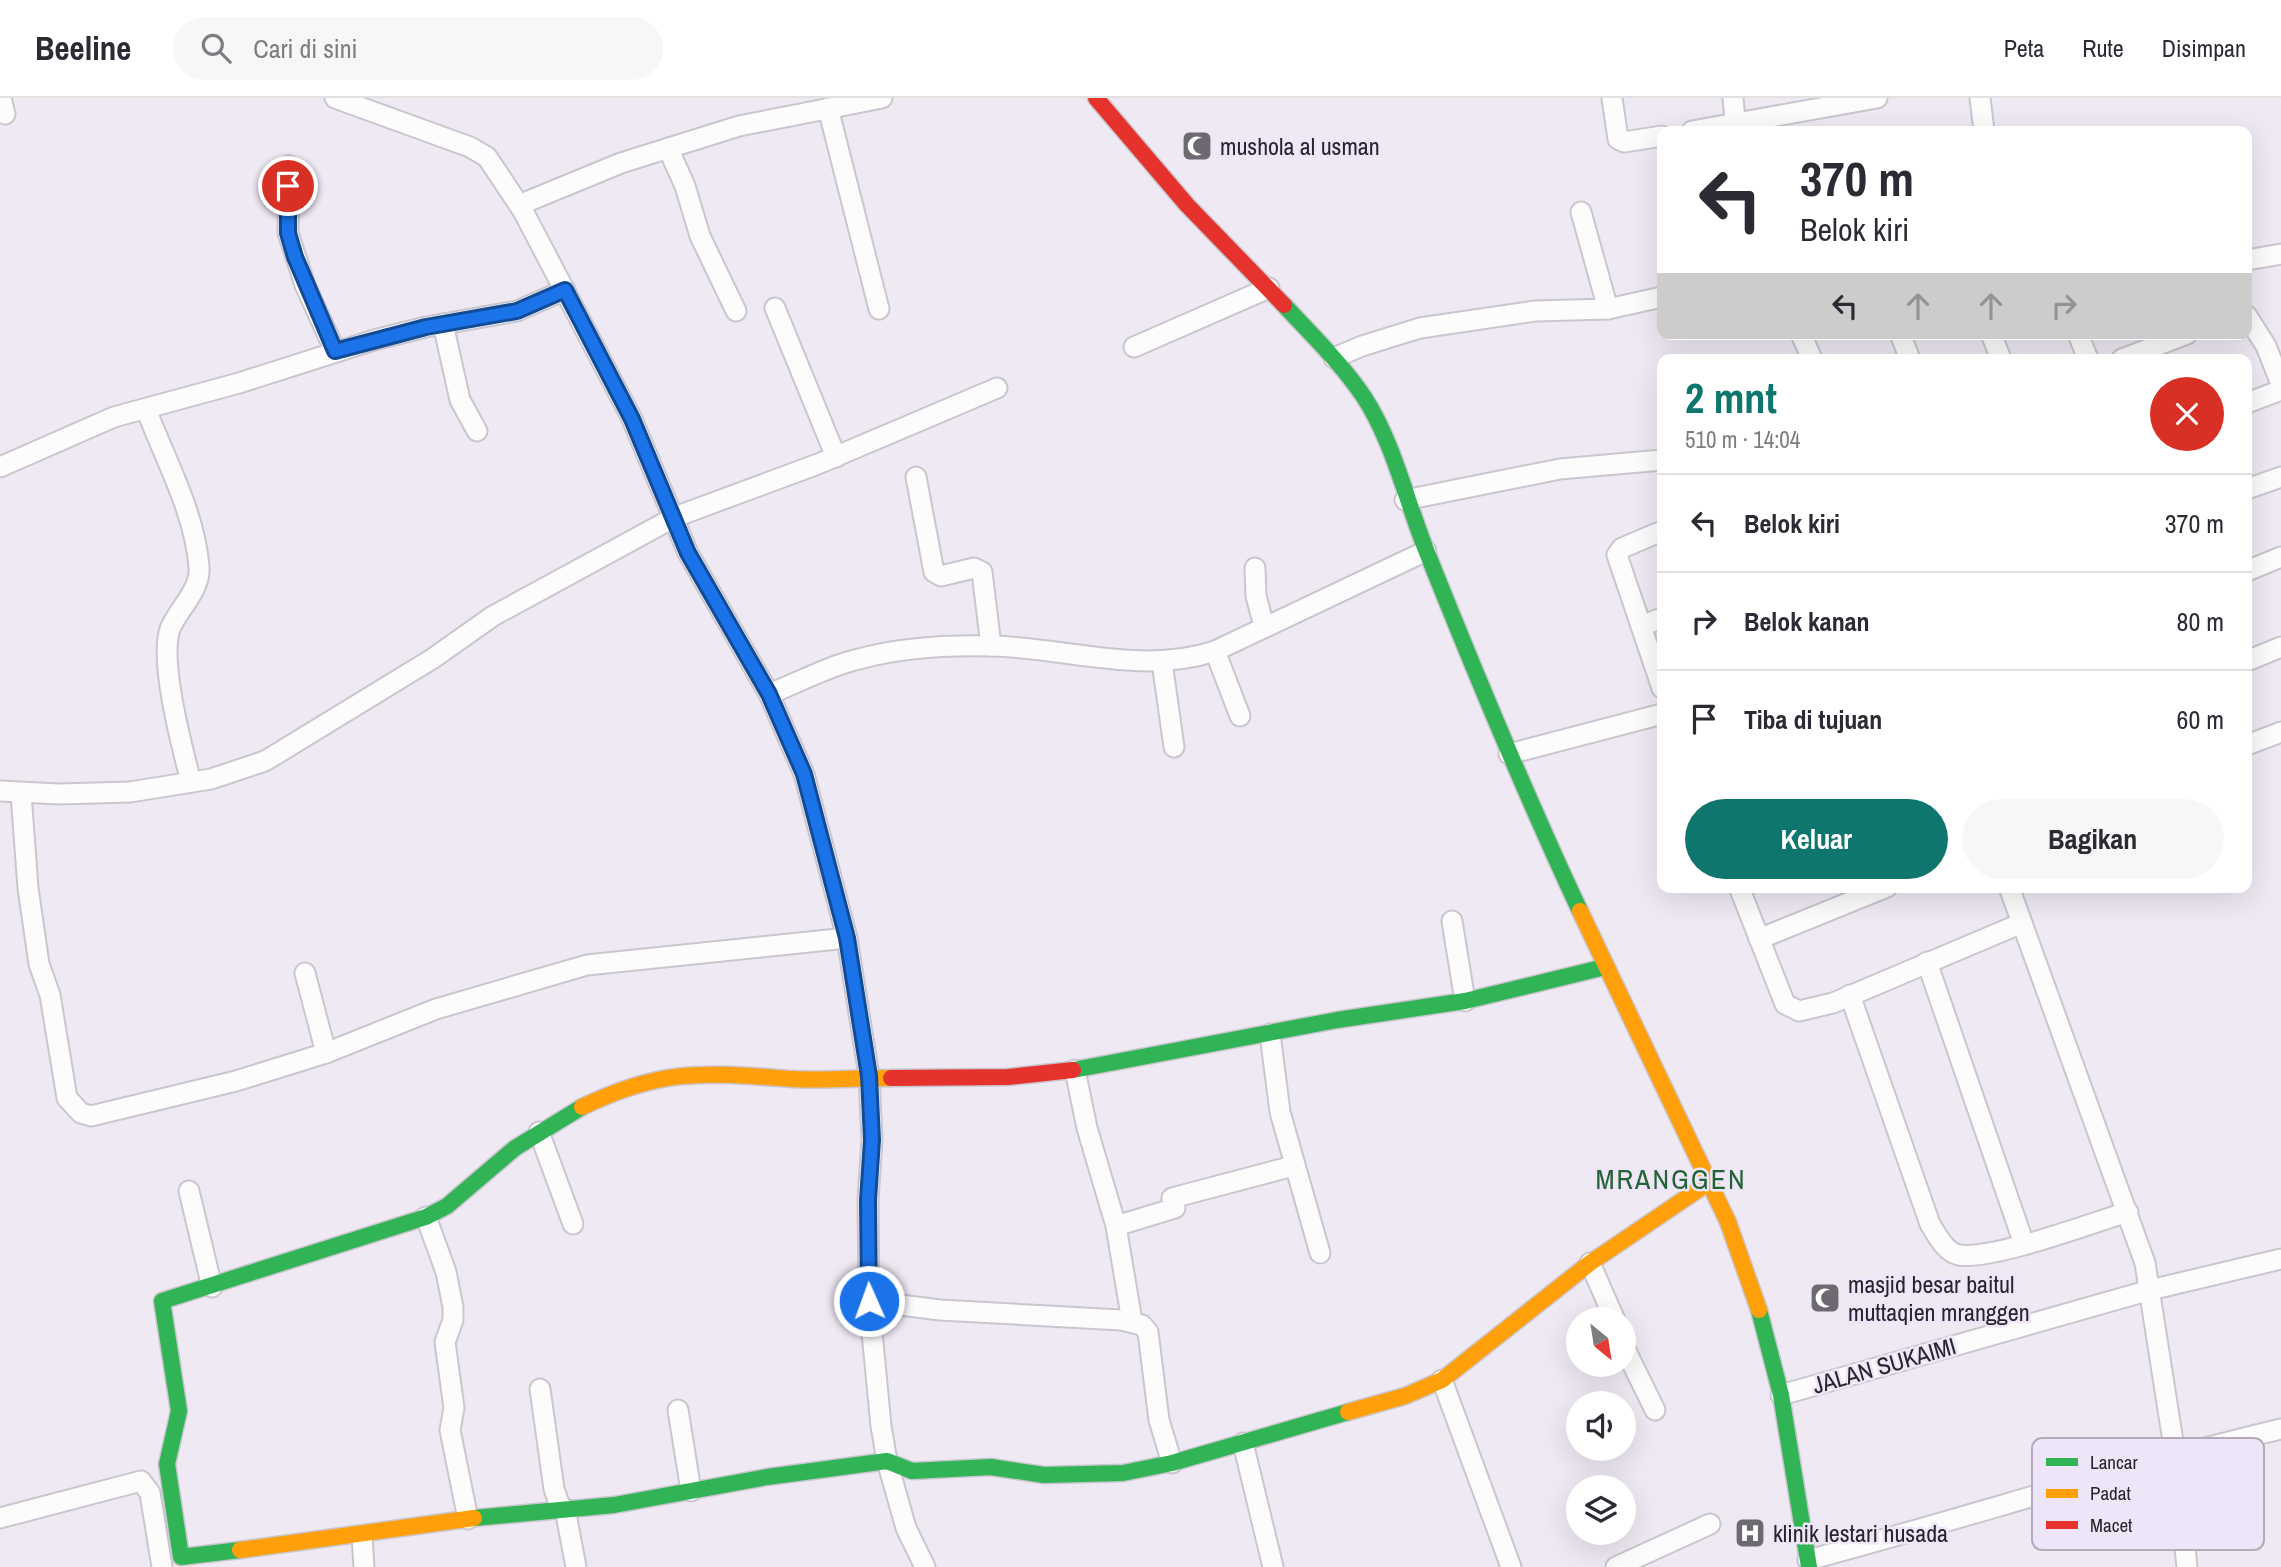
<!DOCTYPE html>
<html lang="id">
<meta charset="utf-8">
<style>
body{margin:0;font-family:"Archivo Narrow",sans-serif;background:#f7f7f7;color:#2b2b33;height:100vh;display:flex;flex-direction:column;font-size:26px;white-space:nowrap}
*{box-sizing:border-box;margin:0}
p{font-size:23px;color:#7c7c81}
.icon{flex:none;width:38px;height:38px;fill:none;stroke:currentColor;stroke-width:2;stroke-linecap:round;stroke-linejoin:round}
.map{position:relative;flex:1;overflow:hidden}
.panel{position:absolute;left:1657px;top:256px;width:595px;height:539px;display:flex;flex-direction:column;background:#fff;border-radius:14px;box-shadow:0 7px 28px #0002}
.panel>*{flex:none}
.top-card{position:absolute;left:1657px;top:28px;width:595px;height:214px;border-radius:14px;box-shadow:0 7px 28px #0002;background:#fff;color:#2b2b33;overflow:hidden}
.needle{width:46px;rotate:150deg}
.tools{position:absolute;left:1566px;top:1209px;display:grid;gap:14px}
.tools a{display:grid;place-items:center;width:70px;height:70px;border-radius:50%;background:#fff;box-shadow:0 7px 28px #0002;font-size:35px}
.pin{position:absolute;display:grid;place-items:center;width:60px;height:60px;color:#fff;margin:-30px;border:4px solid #fff;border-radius:50%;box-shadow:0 2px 7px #0007}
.me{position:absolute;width:77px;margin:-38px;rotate:358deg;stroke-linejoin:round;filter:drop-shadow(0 0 5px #0008)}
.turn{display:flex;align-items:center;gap:24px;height:147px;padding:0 28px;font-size:32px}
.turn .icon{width:91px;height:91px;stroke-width:2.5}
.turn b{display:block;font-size:49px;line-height:60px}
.lanes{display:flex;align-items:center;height:66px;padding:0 28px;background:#0003;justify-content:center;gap:35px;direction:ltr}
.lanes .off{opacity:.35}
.round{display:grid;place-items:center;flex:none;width:74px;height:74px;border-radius:37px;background:#f7f7f7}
.head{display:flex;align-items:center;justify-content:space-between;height:119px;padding:0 28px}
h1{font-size:42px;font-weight:700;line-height:52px;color:#0f766e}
.button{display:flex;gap:14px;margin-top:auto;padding:14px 28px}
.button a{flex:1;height:80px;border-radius:42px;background:#0f766e;color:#fff;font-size:28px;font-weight:700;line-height:80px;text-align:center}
.button a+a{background:#f7f7f7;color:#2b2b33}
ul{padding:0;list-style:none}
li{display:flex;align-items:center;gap:21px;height:98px;padding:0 28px;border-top:2px solid #e1e1e2}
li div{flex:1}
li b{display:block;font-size:26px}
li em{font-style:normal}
header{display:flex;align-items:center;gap:42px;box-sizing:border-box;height:98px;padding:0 35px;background:#fff;border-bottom:2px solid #e1e1e2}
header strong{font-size:33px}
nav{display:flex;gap:38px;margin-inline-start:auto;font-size:24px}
.search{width:490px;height:63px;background:#f7f7f7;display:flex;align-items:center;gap:18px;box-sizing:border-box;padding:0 24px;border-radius:38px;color:#7c7c81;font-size:26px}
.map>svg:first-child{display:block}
</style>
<header>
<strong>Beeline</strong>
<div class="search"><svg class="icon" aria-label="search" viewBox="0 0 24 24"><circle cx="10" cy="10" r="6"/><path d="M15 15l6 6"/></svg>Cari di sini</div>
<nav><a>Peta</a><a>Rute</a><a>Disimpan</a></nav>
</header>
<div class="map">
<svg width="2281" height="1469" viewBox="0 0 2281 1469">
<rect width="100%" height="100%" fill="#efe9f4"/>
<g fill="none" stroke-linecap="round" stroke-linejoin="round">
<g stroke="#cac6ce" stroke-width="23">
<g id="street">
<path d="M1,0L5,16"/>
<path d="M335,0L470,49L487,59L523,113L632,321L688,455L769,596L804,676L847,840L869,978L872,1042L868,1102L869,1203L881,1328L887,1363L906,1430L925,1469"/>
<path d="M1612,0L1618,41L1624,44L1662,38"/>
<path d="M1733,0L1736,33"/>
<path d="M1980,0L1984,33"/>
<path d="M828,10L879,211"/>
<path d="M1692,33L1877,0"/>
<path d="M668,50L685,88L700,138L736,213"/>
<path d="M289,68L288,135L305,187L335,253"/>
<path d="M519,107L621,65L739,28L882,0"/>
<path d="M1581,114L1608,211"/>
<path d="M2247,162L2281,156"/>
<path d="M775,210L836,359"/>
<path d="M2247,218L2266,248L2281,286"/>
<path d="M443,226L460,302L477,333"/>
<path d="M1801,236L1812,261"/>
<path d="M1900,236L1910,261"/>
<path d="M1991,236L2001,261"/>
<path d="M2078,236L2088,261"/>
<path d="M1134,249L1269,190"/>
<path d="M1334,260L1362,248L1420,230L1535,213L1608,211L1662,199"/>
<path d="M2122,261L2187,236"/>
<path d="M2247,305L2281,292"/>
<path d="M146,311C165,361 195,415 199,469C201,492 178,511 170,531C159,563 182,649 191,684"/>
<path d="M0,369L114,319L239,285L374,242L426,229L517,213L565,192"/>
<path d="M916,379L934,474L941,478L974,470L982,474L991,548"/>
<path d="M2247,391L2281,379"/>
<path d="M1405,402L1560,371L1662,362"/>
<path d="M1662,433L1622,450L1617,457L1662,590"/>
<path d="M1255,470L1256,498L1264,528"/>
<path d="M2247,473L2281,459"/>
<path d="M1641,528L1662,520"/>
<path d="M1215,553L1240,618"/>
<path d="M2247,563L2281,549"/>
<path d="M1162,564L1174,649"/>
<path d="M769,596C798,585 828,568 859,561C899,550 950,547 992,548C1067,550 1142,577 1215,553L1426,453"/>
<path d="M2247,647L2281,634"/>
<path d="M1509,656L1662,616"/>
<path d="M0,693L59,696L130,694L211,681L265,663L432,561L493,518L675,419L818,366L997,290"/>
<path d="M21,696L28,790L39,866L50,897L67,1000L81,1015L91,1018L236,983L326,955L436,911L587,867L847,840"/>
<path d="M1739,789L1785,906L1799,913L1833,905L2022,825"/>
<path d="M2009,789L2145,1165L2175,1356L2187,1469"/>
<path d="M1452,823L1465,903"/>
<path d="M1759,841L1887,789"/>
<path d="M1927,864L2024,1146"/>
<path d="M305,875L326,955"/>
<path d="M1850,897L1930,1126C1937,1137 1945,1154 1959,1157C1994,1162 2091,1125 2128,1114"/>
<path d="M1270,936L1280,1014L1320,1155"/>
<path d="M1075,972L1087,1030L1116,1128L1132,1223"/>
<path d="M539,1034L573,1126"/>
<path d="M189,1093L212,1189"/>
<path d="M426,1119L446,1174L453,1209V1222L445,1244L454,1310L450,1332L468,1421"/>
<path d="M1116,1128L1175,1110L1172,1100L1293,1068"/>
<path d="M1590,1165L1615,1222"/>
<path d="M869,1203L940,1212L1121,1222L1142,1227L1148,1234L1159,1322L1172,1365"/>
<path d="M1624,1249L1655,1312"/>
<path d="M1442,1282L1511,1469"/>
<path d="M540,1291L554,1391L561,1411"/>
<path d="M1781,1297L2150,1192L2281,1161"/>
<path d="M678,1312L691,1393"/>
<path d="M1243,1345L1273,1469"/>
<path d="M565,1411L576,1469"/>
<path d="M0,1420L141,1383L150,1395L162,1469"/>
<path d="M362,1438L364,1469"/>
<path d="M1808,1462C1966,1420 2122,1369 2281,1331"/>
<path d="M1616,1469L1710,1426"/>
</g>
</g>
<g stroke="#cac6ce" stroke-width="19">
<g id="fast">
<path d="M1284,207C1312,237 1341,265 1364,299C1394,345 1407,406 1428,457C1476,577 1525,696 1580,813"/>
<path d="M1073,972L1337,922L1465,903L1605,869"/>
<path d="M1759,1212L1781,1297L1809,1469"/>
<path d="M474,1420L614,1407L767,1379L887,1363L912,1373L991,1369L1044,1377L1123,1375L1172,1365L1348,1314"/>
<path d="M240,1452L181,1459L167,1366L179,1313L162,1203L426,1119L447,1108L515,1050L582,1009"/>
</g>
</g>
<g stroke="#cac6ce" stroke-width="19">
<g id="slow">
<path d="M1580,813L1728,1124L1759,1212"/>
<path d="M582,1009C664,969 705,975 793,981C825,983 858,980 891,980"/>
<path d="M1348,1314L1405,1298L1442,1282L1590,1165L1708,1085"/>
<path d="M240,1452L474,1420"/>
</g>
</g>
<g stroke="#cac6ce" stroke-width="19">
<g id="jam">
<path d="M1096,0L1187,107L1284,207"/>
<path d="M891,980L1008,979L1073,972"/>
</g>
</g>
<use href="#street" stroke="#fdfcfd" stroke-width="19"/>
<use href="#fast" stroke="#30b455" stroke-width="16"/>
<use href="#slow" stroke="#ff9f0a" stroke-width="16"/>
<use href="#jam" stroke="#e5322d" stroke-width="16"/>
</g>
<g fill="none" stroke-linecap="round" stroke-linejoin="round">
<g stroke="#114b97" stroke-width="18">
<path id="route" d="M288,88V135L295,159L335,253L426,229L517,213L565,192L632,321L688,455L769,596L804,676L847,840L869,978L872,1042L868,1102L869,1203"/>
</g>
<use href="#route" stroke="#1a73e8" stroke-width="12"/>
</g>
<defs>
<g id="mosque-square" transform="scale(1.575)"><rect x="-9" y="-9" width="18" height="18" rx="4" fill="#6d6971" stroke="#efe5f8"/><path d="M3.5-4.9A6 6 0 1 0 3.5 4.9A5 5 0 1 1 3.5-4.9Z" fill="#fff"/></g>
<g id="hospital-square" transform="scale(1.575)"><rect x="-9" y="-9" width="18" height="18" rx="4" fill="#6d6971" stroke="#efe5f8"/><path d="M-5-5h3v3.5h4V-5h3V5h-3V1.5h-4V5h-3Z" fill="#fff"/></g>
</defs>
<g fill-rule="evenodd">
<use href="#mosque-square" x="1197" y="48"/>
<use href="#mosque-square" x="1825" y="1200"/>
<use href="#hospital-square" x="1750" y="1435"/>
</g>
<g text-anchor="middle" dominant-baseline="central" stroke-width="5" stroke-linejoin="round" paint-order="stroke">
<g font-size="24" fill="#27242b" stroke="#efe5f8" text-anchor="start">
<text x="1220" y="48">mushola al usman</text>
<text x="1848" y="1186">masjid besar baitul<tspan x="1848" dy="28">muttaqien mranggen</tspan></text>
<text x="1773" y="1435">klinik lestari husada</text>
</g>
<g font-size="24" fill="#27242b" stroke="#efe5f8">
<text transform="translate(1884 1267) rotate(-16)">JALAN SUKAIMI</text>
</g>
<g font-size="28" letter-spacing="2" fill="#236436" stroke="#efe5f8">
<text x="1671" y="1081">MRANGGEN</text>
</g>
</g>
<rect x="2032" y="1340" width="232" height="112" rx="10" fill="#efe5f8" stroke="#b3abba" stroke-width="2"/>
<rect x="2046" y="1360" width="32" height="8" fill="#30b455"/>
<rect x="2046" y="1391" width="32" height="9" fill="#ff9f0a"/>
<rect x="2046" y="1423" width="32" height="8" fill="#e5322d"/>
<g font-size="19" fill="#27242b">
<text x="2090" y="1371">Lancar</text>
<text x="2090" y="1402">Padat</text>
<text x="2090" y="1434">Macet</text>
</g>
</svg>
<div class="tools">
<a><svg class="needle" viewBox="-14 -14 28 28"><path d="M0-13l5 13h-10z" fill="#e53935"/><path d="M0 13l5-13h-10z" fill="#7c7c81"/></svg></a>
<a><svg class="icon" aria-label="sound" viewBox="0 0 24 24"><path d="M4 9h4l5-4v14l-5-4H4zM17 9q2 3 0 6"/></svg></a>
<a><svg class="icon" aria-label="layers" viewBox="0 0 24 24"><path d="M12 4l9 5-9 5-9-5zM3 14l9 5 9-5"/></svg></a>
</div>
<div class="pin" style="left:288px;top:88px;background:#d93025"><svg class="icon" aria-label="arrive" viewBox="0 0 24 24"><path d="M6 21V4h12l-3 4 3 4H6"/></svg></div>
<svg class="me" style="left:869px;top:1203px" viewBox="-20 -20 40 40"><circle r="17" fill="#1a73e8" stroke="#fff" stroke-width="3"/><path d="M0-11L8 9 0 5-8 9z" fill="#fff"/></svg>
<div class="top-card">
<div class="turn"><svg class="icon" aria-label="left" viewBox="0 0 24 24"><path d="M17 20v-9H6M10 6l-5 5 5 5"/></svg><div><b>370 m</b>Belok kiri</div></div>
<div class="lanes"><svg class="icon" aria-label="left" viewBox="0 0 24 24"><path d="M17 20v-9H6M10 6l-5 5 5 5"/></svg><svg class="icon off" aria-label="ahead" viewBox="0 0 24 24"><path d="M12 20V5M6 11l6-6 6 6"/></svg><svg class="icon off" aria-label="ahead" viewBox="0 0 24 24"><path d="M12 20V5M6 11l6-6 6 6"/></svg><svg class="icon off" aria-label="right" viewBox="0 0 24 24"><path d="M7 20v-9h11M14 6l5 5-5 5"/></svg></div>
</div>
<section class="panel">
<div class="head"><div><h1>2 mnt</h1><p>510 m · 14:04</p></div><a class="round" style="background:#d93025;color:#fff"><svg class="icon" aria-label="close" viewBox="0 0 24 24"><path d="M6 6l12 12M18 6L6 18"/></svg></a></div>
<ul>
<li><svg class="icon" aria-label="left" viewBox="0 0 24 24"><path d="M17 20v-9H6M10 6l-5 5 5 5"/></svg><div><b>Belok kiri</b></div><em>370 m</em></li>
<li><svg class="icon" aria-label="right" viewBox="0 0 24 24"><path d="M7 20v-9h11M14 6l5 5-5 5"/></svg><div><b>Belok kanan</b></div><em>80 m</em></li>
<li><svg class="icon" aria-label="arrive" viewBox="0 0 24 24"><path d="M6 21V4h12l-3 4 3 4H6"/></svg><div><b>Tiba di tujuan</b></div><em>60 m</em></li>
</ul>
<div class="button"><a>Keluar</a><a>Bagikan</a></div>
</section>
</div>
